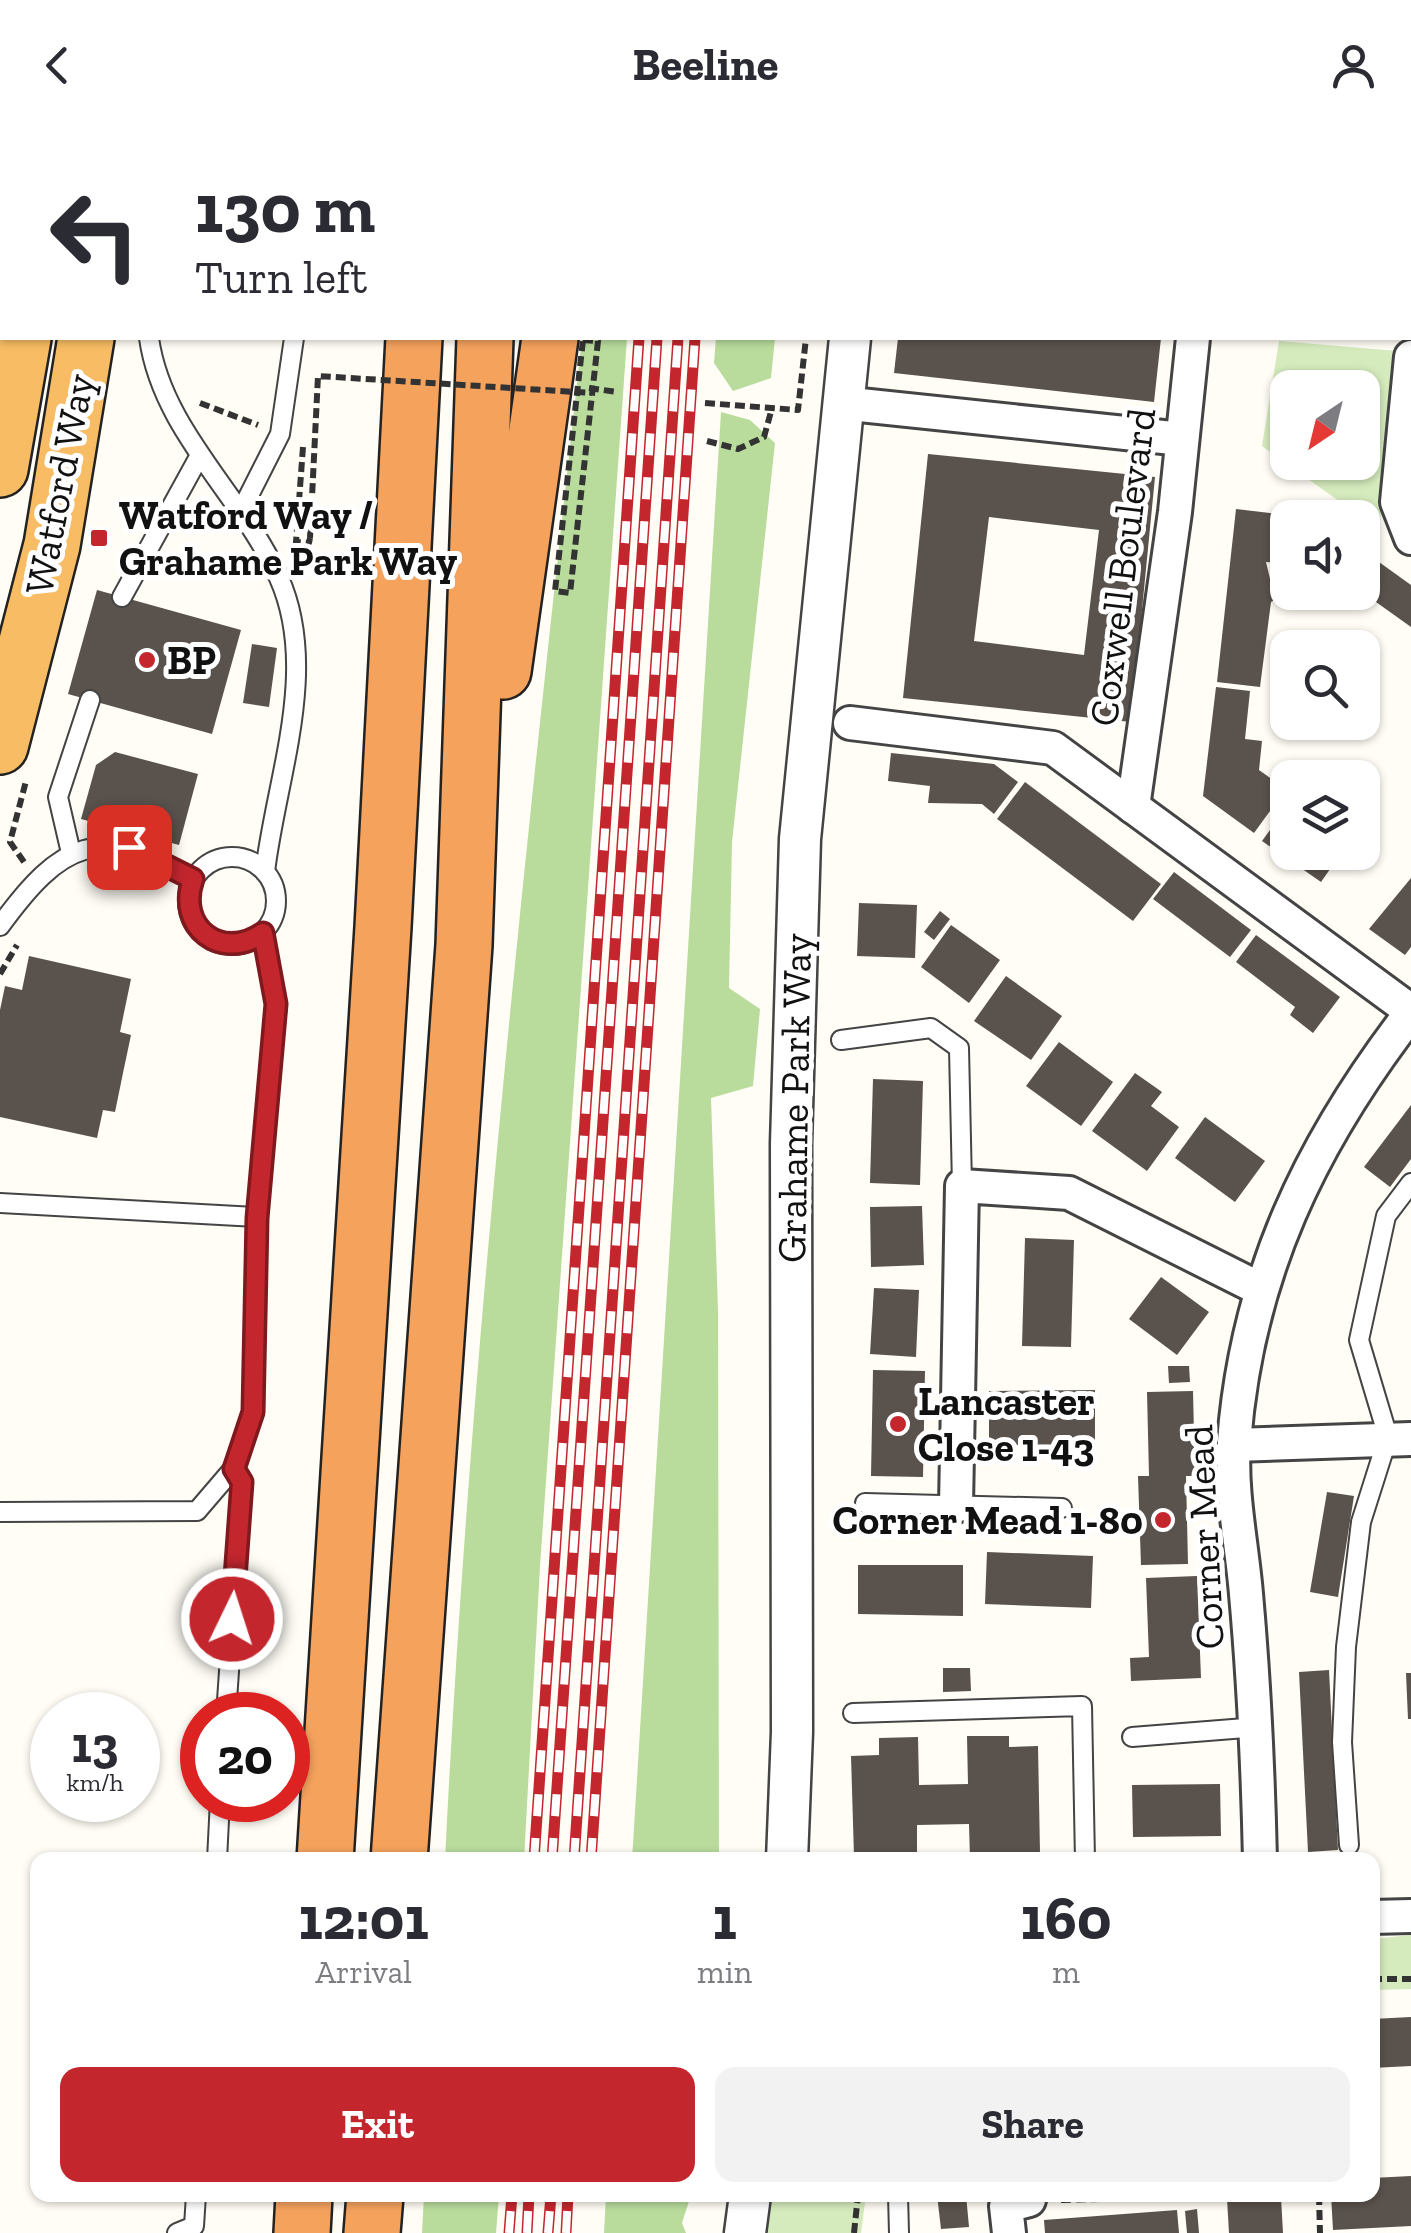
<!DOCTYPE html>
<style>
body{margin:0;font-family:"Zilla Slab",serif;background:#f2f2f3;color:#2b2b33;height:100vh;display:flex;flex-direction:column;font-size:38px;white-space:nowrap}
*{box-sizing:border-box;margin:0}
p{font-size:32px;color:#7c7c81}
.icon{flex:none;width:55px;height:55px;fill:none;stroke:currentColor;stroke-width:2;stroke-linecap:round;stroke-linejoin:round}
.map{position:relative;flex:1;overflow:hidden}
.details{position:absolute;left:30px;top:1722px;width:1350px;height:350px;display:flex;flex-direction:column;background:#fff;border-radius:20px;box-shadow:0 2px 8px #0004}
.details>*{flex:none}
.hud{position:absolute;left:0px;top:0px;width:1412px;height:210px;box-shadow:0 2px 8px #0004;background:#fff;color:#2b2b33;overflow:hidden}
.needle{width:65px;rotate:215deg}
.fabs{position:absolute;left:1270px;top:240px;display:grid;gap:20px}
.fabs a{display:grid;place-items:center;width:110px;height:110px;border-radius:20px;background:#fff;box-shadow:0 2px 8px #0004;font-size:50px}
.speed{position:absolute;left:30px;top:1562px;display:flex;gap:20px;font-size:50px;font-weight:700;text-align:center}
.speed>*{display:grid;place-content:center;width:130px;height:130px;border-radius:50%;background:#fff;box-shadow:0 2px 8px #0004;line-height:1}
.speed small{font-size:25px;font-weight:400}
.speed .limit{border:15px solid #d22;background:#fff;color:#111}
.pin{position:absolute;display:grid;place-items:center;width:85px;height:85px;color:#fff;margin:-42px;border-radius:20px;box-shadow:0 5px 15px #0006}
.me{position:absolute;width:110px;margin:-55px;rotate:4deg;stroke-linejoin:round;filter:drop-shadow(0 0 8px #0008)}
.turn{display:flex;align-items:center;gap:35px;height:210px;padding:0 30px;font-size:45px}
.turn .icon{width:130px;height:130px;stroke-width:2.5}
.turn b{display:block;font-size:70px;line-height:85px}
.eta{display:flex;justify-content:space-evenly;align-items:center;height:170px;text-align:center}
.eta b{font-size:60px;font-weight:700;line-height:70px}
.cta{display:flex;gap:20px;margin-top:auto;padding:20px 30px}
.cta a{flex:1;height:115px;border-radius:20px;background:#c4262e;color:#fff;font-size:40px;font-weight:700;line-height:115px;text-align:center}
.cta a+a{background:#f2f2f3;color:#2b2b33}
header{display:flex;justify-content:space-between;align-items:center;height:130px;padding:0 30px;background:#fff;font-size:45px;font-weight:700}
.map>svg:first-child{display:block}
</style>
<header><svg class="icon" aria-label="back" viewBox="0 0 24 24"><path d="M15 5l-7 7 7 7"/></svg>Beeline<svg class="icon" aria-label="person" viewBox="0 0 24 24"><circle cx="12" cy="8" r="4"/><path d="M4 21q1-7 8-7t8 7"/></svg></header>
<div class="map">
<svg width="1411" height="2103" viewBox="0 0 1411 2103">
<rect width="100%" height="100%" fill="#fffdf5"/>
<g fill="#d5ebbd" fill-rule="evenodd">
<path d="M1279,211L1397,221L1380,391L1343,374L1262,316ZM1288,258H1362V332H1288Z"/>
<path d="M1411,1805V1859L1373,1860V1809Z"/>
<path d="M771,2065H866L861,2103H766Z"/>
</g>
<g fill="#b9dc9c">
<path d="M582,208H627L540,1436L524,1730H445C470,1221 526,714 582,208Z"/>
<path d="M716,208H775L771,248L733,261L714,233Z"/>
<path d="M721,282L750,290L775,313L732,712L729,858L760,879L753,956L711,968L718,1180L719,1730H632Z"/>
<path d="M424,2065H499L496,2103H422Z"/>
<path d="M606,2065H691L682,2093L686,2103H604Z"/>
</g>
<g fill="#5a524d" fill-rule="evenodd">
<path d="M898,208H1161L1154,272L894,243Z"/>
<path d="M928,324L1155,347L1131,592L903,568ZM989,387L1099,400L1084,525L974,511Z"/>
<path d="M1236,379L1288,385V434L1266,432L1275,470L1271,472L1260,557L1217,552Z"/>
<path d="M1372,427L1411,455V497L1362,462V440Z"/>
<path d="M97,460L241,500L212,604L68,564Z"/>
<path d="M252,514L277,518L269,577L243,573Z"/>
<path d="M1216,557L1250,561L1245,609L1262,611L1259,640L1286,659L1254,703L1203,666Z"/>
<path d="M115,622L198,644L179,715L81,689L96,635Z"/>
<path d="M891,623L994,634L1018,652L994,684L982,674L928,673L930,656L888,651Z"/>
<path d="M1025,652L1161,754L1133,791L997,689Z"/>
<path d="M1288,675V722H1342L1321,752L1262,711Z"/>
<path d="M1174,742L1251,800L1230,827L1153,769Z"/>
<path d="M1411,748V817L1405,825L1369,799Z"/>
<path d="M859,773L917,775L915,828L857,826Z"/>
<path d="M940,781L950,789L934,810L924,802Z"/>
<path d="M951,795L1000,830L969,873L921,837Z"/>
<path d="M1256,805L1340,867L1313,903L1290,885L1295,877L1236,832Z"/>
<path d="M29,826L131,849L120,902L131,905L123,943L115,982L103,980L97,1008L0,987V880L5,856L22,860Z"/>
<path d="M1006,846L1062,886L1031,930L974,891Z"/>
<path d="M1059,912L1113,952L1081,996L1026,956Z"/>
<path d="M1135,943L1162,962L1151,976L1179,997L1147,1041L1092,1001Z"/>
<path d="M873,949L923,951L920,1055L870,1053Z"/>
<path d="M1411,975V1029L1390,1057L1364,1037Z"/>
<path d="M1205,987L1265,1031L1235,1072L1175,1028Z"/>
<path d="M922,1076L924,1135L871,1137L870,1077Z"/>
<path d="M1025,1108L1074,1110L1071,1217L1022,1216Z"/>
<path d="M1161,1147L1209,1182L1177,1225L1129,1189Z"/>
<path d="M874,1158L919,1160L916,1227L870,1224Z"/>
<path d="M1168,1236H1189L1190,1252L1169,1253Z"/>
<path d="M873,1240L925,1241L923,1347L871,1346Z"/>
<path d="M1095,1260V1315H989V1261Z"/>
<path d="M1193,1261L1195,1346H1186L1188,1434L1141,1435L1138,1346H1149L1147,1262Z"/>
<path d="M1327,1362L1354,1366L1338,1467L1310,1462Z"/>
<path d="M987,1422L1093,1426L1091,1478L985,1474Z"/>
<path d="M858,1435H963V1486L858,1484Z"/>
<path d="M1197,1446L1201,1548L1131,1551L1130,1528L1149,1527L1146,1448Z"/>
<path d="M943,1538H970L971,1561L943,1562Z"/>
<path d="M1329,1540L1338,1720L1308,1722L1299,1542Z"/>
<path d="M1406,1543H1411V1589H1408Z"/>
<path d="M967,1606H1009V1617L1038,1616L1040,1722L1011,1724V1730H970L969,1694L917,1695V1730L854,1726L851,1626L879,1625V1608L918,1607L919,1655L968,1654Z"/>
<path d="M1220,1654L1221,1706L1133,1707L1132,1655Z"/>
<path d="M1411,1887V1936L1372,1938V1889Z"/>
<path d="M1411,2046V2096L1333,2100L1331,2065H1372V2048Z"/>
<path d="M937,2065H966L969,2097L941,2099Z"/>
<path d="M1281,2067L1283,2103H1229L1227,2069Z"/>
<path d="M1197,2079L1199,2103H1187L1185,2081Z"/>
<path d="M1177,2080L1179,2103H1045L1044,2090Z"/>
</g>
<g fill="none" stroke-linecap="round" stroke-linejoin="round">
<g stroke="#444" stroke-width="22">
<g id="service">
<path d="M307,2V0"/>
<path d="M149,208C162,301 242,365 279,448C320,540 276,648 265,742"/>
<path d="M242,379L280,304L294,208"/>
<path d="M122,467L200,325"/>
<path d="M71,723L58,667L90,570"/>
<circle cx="232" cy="771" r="44"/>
<path d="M0,796C61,712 99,693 193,749"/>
<path d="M841,910L931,898L959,918L962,1056"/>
<path d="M0,1073L257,1087"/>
<path d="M865,1373L1062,1378"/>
<path d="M0,1382L197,1381L233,1339L253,1282L257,1087L277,874L263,803"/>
<path d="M853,1583L1082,1576L1085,1730"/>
<path d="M226,1585L242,1352L233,1339"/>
<path d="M1132,1607L1258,1597"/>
<path d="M1349,1715L1342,1612L1346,1517L1361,1392L1388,1307L1359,1210L1386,1086L1411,1053"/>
<path d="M217,1730L220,1670"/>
<path d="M898,2065L899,2103"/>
<path d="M177,2103L194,2096L196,2065"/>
</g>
</g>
<g stroke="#444" stroke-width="38">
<g id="minor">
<path d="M1214,2V0"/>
<path d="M1410,183H1411"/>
<path d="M1411,227L1397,372L1411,408"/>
<path d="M841,273L1182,309"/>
<path d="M850,593L1053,618L1411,881"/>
<path d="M1133,677L1175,382L1193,208"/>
<path d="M1234,1315L1411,1309"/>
<path d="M956,1376L962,1056L1069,1063L1258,1158"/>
<path d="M1260,1730C1258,1641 1254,1553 1246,1464C1242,1415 1230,1361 1234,1312C1247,1145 1310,1014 1411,883"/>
<path d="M1372,1787L1411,1786"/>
<path d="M1009,2103L1006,2076L1029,2070"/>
</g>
</g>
<g stroke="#444" stroke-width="45">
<g id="tertiary">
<path d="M877,2V0"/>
<path d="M787,1730L792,1602L791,1014L800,709L850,208"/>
<path d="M745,2103L750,2065"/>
</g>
</g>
<g stroke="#222" stroke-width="60">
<g id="trunk">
<path d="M44,2V0"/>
<path d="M109,2V0"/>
<path d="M0,339L23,208"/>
<path d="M0,616L52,415L86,208"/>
</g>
</g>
<g stroke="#222" stroke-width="60">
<g id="motorway">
<path d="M425,2V0"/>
<path d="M501,2L502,0"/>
<path d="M573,2V0"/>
<path d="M503,541L550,208"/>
<path d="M325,1730L383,797L414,208"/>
<path d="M399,1730L464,815L485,208"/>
<path d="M302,2103L304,2065"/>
<path d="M372,2103L375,2065"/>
</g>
</g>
<g stroke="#333" stroke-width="6" stroke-dasharray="10 5" stroke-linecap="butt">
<path d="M583,210L598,211L570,463L555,461Z"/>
<path d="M589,258L617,262"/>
<path d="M200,273L258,295"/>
<path d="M705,273L798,280L806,208"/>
<path d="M707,311L738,319L764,307L772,278"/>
<path d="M303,317L296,412L309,413L310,408"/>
<path d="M24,732L10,712L26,651"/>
<path d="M0,844L17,815"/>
<path d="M1372,1849H1411"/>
<path d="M1319,2065L1320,2103"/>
<path d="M1061,2070L1245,2065"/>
<path d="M854,2103L858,2065"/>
</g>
<use href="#service" stroke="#fff" stroke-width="18"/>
<use href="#minor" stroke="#fff" stroke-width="32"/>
<use href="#tertiary" stroke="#fff" stroke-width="40"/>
<use href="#trunk" stroke="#f7bc64" stroke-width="55"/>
<use href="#motorway" stroke="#f5a25d" stroke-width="55"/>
<g stroke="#c4262e" stroke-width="11">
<g id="rail">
<path d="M656,2V0"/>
<path d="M674,2V0"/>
<path d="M692,2V0"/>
<path d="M709,2V0"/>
<path d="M534,1730L639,208"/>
<path d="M552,1730L657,208"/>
<path d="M574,1730L678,208"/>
<path d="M591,1730L695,208"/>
<path d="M509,2103L512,2065"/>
<path d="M527,2103L529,2065"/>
<path d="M548,2103L551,2065"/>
<path d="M566,2103L568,2065"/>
</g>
</g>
<use href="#rail" stroke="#fff" stroke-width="8" stroke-dasharray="22" stroke-linecap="butt"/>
<path stroke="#333" stroke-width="6" stroke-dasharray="10 5" stroke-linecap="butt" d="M310,408L318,246L592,263"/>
</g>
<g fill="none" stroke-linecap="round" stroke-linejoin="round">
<g stroke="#7f191e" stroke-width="25">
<path id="route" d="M129,717L193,749C176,797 221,832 263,803L276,874L257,1088L253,1282L234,1339L242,1352L232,1489"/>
</g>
<use href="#route" stroke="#c4262e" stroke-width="18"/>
</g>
<g fill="#c4262e" stroke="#fff" stroke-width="4">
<rect x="89" y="398" width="20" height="20" rx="5"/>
<circle cx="147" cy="530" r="10"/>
<circle cx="898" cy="1294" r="10"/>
<circle cx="1163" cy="1390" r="10"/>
</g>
<g text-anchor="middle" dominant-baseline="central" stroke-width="10" stroke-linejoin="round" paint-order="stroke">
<g font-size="40" fill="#111" stroke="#fff">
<text transform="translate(59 354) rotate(-79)">Watford Way</text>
<text transform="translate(1122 437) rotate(-83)">Coxwell Boulevard</text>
<text transform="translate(794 968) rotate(-89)">Grahame Park Way</text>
<text transform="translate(1204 1407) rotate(-93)">Corner Mead</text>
</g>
<g font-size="40" font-weight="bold" fill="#111" stroke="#fff" text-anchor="start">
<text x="119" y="385">Watford Way /<tspan x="119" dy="46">Grahame Park Way</tspan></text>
<text x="167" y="530">BP</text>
<text x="918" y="1271">Lancaster<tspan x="918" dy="46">Close 1-43</tspan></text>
<text x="1143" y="1390" text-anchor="end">Corner Mead 1-80</text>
</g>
</g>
</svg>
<div class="fabs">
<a><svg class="needle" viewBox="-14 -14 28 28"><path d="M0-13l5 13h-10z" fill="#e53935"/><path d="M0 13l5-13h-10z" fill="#7c7c81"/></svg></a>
<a><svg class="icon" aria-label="sound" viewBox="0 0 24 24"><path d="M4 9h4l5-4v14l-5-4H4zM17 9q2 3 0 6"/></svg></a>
<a><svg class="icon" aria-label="search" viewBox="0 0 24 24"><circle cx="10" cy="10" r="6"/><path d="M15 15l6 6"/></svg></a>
<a><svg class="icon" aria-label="layers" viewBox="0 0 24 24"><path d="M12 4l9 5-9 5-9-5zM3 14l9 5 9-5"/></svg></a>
</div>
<div class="speed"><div>13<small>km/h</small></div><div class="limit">20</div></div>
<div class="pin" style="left:129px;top:717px;background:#d93025"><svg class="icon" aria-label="arrive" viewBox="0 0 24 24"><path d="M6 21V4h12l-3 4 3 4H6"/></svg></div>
<svg class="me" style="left:232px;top:1489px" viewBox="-20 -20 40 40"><circle r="17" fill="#c4262e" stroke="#fff" stroke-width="3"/><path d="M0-11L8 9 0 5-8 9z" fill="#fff"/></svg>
<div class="hud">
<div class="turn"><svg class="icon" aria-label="left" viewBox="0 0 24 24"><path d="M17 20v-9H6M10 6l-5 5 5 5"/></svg><div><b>130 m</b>Turn left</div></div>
</div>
<section class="details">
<div class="eta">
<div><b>12:01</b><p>Arrival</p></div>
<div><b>1</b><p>min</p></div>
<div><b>160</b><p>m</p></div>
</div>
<div class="cta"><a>Exit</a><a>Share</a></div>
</section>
</div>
